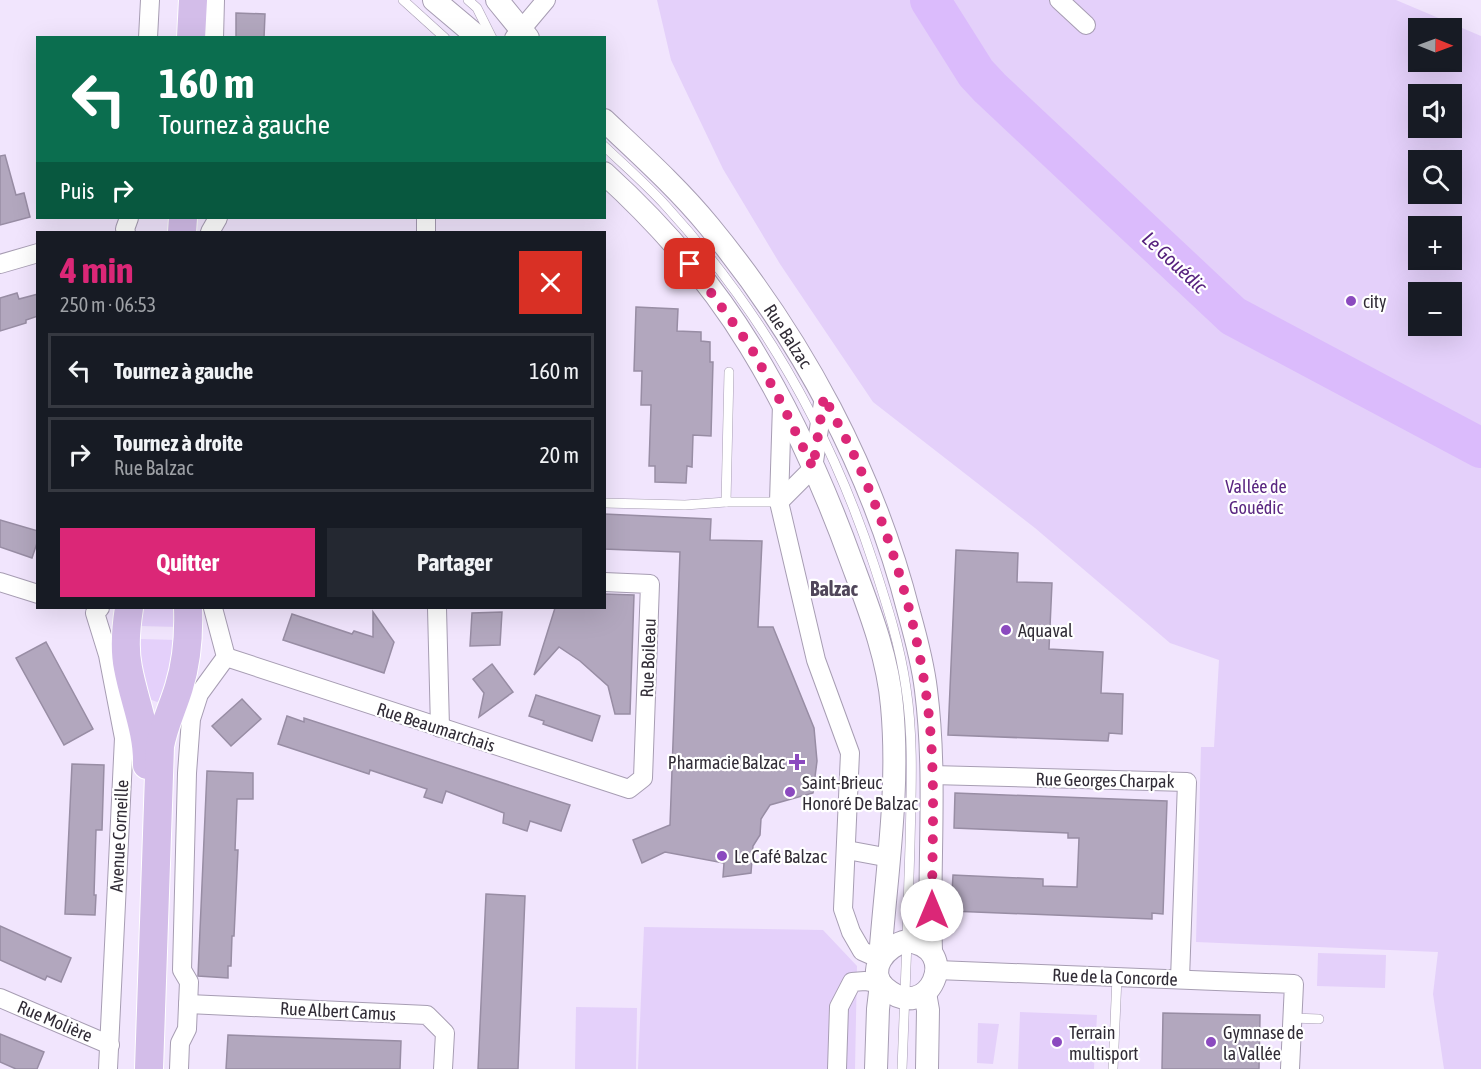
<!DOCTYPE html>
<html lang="fr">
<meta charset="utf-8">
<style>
body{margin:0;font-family:"Asap Condensed",sans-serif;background:#242831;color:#f1f3f6;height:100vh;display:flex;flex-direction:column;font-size:22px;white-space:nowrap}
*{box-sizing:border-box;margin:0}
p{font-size:20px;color:#9ea1a6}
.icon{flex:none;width:33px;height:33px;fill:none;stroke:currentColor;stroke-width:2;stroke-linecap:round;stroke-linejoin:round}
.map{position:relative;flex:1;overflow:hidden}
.sheet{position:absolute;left:36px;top:231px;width:570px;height:378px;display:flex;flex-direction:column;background:#171b24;border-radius:0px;box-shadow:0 6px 24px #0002}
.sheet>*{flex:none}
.guide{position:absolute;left:36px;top:36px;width:570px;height:183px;border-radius:0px;box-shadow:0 6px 24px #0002;background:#0b6e4f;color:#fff;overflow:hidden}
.needle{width:39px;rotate:91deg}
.controls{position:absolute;left:1408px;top:18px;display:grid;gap:12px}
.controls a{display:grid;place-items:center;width:54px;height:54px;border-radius:0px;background:#171b24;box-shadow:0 6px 24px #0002;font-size:30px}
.pin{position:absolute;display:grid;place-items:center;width:51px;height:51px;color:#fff;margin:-26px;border-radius:12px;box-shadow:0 3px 9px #0006}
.me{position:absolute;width:66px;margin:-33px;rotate:0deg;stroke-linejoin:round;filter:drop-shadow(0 0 4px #0008)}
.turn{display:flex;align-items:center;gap:21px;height:126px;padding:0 24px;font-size:27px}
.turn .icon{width:78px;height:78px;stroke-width:2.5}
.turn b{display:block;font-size:42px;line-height:51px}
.then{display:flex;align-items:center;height:57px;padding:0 24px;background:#0003;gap:12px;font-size:22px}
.round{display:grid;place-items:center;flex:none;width:63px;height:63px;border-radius:0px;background:#242831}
.overview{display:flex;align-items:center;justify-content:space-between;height:102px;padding:0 24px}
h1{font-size:36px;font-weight:700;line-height:45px;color:#db2777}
.button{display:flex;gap:12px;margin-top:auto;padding:12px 24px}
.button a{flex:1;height:69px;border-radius:0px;background:#db2777;color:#fff;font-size:24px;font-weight:700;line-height:69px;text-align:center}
.button a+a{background:#242831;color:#f1f3f6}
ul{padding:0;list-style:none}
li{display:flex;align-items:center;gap:18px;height:75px;margin:0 12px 9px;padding:0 12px;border:3px solid #363941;border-radius:0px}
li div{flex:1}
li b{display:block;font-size:22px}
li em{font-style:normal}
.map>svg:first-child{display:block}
</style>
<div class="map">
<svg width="1481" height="1069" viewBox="0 0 1481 1069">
<rect width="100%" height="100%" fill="#f1e5fd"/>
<g fill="#e4d0fa" fill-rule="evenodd">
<path d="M657,0H1396L1481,36V1069H1444L1433,994L1438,952L1196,942L1201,747H1214L1219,660L1170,643L1035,528L873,402L780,264L723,169L671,60ZM1419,28H1452V62H1419ZM1419,94H1452V128H1419ZM1419,160H1452V194H1419ZM1419,226H1452V260H1419ZM1419,292H1452V326H1419Z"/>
<path d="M142,608H178L179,627L140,626Z"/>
<path d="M139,639L178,640L161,700L157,702L149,699L141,669Z"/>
<path d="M644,927L823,930L857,966L855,1069H638Z"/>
<path d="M1318,953L1386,955L1385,988L1317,986Z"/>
<path d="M576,1007L637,1008L636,1069H575Z"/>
<path d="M1020,1012L1097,1015L1094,1069H1018Z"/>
<path d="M978,1023L999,1024L993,1064L977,1063Z"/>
</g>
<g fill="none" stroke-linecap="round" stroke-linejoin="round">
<path stroke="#dbbbfc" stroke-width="40" d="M930,0L976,73L990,88L1233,316L1481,448"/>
</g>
<g fill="#b2a7be" stroke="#988da4" stroke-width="1.5">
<path d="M236,13L265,14L264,38H236Z"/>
<path d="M5,155L16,195L24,193L30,217L0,225V156Z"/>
<path d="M17,293L19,299L38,294V316L26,320V323L0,331V298Z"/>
<path d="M636,307L678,309L677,331L701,332V341L710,342V362H713L711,436L693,435L692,467L687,466L686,483L655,482V466H649L651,405H641L642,371H634Z"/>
<path d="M604,514L711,519L710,540L762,541L758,627H773L814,728L817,761L813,793L770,805L761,819L760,835L753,846L751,873L723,877L724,863L665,852L642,863L633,840L670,825L680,552L604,549Z"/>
<path d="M0,520L38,531V540L32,558L0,547Z"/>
<path d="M956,550L1018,553L1017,582L1052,583L1049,649L1103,652L1101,693L1123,694L1122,734L1109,733L1108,741L948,735Z"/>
<path d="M604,594L634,595L630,714H615L608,686L580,661L559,647L534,675L555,608H604Z"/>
<path d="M373,612L394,642L384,673L283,640L292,614L352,634L354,631L373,637Z"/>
<path d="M502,612L500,645L470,646L472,613Z"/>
<path d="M46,642L93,729L64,745L16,658Z"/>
<path d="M492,664L513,692L479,717L484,693L473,679Z"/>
<path d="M536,695L600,716L592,741L543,724L544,721L529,716Z"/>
<path d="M242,699L261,719L231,746L212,726Z"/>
<path d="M287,716L304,722V718L570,805L561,831L530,821L527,831L503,823L504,813L446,791L442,803L424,797L427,789L370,770L369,774L278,744Z"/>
<path d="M72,764L104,765L102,830H96L94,895H96L95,915L65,914Z"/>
<path d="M207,771L253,773V799H237L235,850H238L234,936H232L231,966H228V978L198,976Z"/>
<path d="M955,793L1167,801L1163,914L1152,913V919L951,911L953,875L1043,879V886L1077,887L1079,838H1068V833L954,828Z"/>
<path d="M486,894L525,896L518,1069H478Z"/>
<path d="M0,926L71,958L61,982L47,976L45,980L0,960Z"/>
<path d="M1163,1013L1260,1015L1259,1069H1162Z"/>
<path d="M0,1034L44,1052L37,1069H16L0,1062Z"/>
<path d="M228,1035L401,1041L400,1069H226Z"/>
</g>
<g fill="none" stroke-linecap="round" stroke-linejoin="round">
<g stroke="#a79db3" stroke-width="10">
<g id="service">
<path d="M403,0L445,38"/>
<path d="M468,0L477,8L492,38"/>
<path d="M604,146C625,166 647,185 666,206C762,311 830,430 874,565C887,605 900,645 906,688C914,740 911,793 910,845C908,920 905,994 902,1069"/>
<path d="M726,502L729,372"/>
<path d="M604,503L685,505L726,502H779"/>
<path d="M1293,1018L1319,1019"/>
<path d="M1113,1069L1117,977"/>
</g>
</g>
<g stroke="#a79db3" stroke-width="20">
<g id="minor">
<path d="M1059,0L1086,25"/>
<path d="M148,38L150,0"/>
<path d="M214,38L215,0"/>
<path d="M514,38L546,0"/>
<path d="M426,218V232"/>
<path d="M126,232L125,229L129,218"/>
<path d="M210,232L218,218"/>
<path d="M0,264L38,253"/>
<path d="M782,404L779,502L816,660L850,753L843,909L851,932L862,951L880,959"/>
<path d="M779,502L813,468L824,396"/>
<path d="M0,582L38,594"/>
<path d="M100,608L95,613L108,655L124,738L108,1069"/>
<path d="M437,608L440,728"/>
<path d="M226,657L629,789L643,778L650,584L604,582"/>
<path d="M932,775L1187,782L1180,979"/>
<path d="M847,850L890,858"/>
<path d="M937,970L1294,984L1290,1069"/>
<path d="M0,998L110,1045"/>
<path d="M188,1004L427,1015L445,1033L443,1069"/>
<path d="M179,1069L180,1043L187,1029L189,982L182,970L187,773L191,719L199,694L226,657L213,608"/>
<path d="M837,1069L839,1007L852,982L865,981L881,984"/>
</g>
</g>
<g stroke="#a79db3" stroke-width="24">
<g id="tertiary">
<path d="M434,0L479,38"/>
<path d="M497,0L528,38"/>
<path d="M604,120C640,154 678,188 709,226C802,339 873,471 909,613C916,638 923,664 926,690C937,777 928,864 931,951"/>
<path d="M604,173C660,224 711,282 750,346C791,413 825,488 852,563C869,609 888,657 892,706C900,791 886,875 880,959"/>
<path d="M907,941C963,947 929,1026 885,988C865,971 886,945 907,941Z"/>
<path d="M925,993L928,1010L927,1069"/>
<path d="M876,1069L878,1009L881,984"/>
</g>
</g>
<g stroke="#fff" stroke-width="30">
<g id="primary">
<path d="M191,38L193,0"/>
<path d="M182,232L183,218"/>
<path d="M129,608C126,627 124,649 128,668C134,701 148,731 147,765"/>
<path d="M149,1069L160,746C164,725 173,707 179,687C187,661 189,635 188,608"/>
</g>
</g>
<use href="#service" stroke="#fff" stroke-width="9"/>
<use href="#minor" stroke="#fff" stroke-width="18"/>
<use href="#tertiary" stroke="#fff" stroke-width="22"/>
<use href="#primary" stroke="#d3bde9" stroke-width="28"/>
</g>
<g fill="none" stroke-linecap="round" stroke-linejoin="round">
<path stroke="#db2777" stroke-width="10" stroke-dasharray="0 18" d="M690,264L750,346L782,404L813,468L824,396C833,415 844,434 853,453C887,526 913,607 925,687C937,760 932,836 932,910"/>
</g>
<g fill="#8b4abf" stroke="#fff" stroke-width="2">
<circle cx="1351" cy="301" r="6"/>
<circle cx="1006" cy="630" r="6"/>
<path d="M794 753h6v6h6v6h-6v6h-6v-6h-6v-6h6z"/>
<circle cx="790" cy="792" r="6"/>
<circle cx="722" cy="856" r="6"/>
<circle cx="1057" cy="1042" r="6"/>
<circle cx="1211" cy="1042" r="6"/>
</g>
<g text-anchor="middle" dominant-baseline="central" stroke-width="4.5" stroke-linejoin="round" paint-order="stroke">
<g font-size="18" fill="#312c36" stroke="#fff" text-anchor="start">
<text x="1363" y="301">city</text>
<text x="1018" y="630">Aquaval</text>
<text x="785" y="762" text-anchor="end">Pharmacie Balzac</text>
<text x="802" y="782">Saint-Brieuc<tspan x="802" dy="21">Honoré De Balzac</tspan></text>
<text x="734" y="856">Le Café Balzac</text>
<text x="1069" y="1032">Terrain<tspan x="1069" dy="21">multisport</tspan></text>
<text x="1223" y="1032">Gymnase de<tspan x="1223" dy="21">la Vallée</tspan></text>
</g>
<g font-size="18" fill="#312c36" stroke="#fff">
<text transform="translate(788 336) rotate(57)">Rue Balzac</text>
<text transform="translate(648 658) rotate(-88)">Rue Boileau</text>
<text transform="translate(436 727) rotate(18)">Rue Beaumarchais</text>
<text transform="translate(1105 780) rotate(1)">Rue Georges Charpak</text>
<text transform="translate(119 836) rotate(-87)">Avenue Corneille</text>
<text transform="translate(1115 977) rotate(2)">Rue de la Concorde</text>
<text transform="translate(338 1011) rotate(3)">Rue Albert Camus</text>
<text transform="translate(55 1021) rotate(23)">Rue Molière</text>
</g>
<g font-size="18" fill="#5a2681" stroke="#fff">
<text x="1256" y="486">Vallée de<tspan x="1256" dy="21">Gouédic</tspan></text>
</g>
<g font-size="20" font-style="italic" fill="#57227e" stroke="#fff">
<text transform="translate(1175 262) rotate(43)">Le Gouédic</text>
</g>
<g font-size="20" font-weight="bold" fill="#50465a" stroke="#fff">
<text x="834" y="588">Balzac</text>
</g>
</g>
</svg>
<div class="controls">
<a><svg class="needle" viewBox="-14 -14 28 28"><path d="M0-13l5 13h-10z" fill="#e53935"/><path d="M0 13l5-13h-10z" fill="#9ea1a6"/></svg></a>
<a><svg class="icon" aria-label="sound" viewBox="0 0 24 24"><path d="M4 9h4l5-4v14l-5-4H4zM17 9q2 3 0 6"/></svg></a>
<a><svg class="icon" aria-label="search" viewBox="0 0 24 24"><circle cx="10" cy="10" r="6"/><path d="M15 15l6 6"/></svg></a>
<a>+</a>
<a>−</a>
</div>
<div class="pin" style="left:690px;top:264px;background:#d93025"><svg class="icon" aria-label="arrive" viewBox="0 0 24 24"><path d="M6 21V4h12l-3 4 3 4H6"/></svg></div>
<svg class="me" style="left:932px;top:910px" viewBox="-20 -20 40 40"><circle r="19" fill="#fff"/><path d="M0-13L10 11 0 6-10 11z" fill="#db2777"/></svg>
<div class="guide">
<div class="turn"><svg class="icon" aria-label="left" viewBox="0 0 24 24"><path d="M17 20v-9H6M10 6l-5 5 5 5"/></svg><div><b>160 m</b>Tournez à gauche</div></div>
<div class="then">Puis<svg class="icon" aria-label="right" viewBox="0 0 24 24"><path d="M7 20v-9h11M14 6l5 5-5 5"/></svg></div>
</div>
<section class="sheet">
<div class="overview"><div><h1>4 min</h1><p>250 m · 06:53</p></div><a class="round" style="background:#d93025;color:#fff"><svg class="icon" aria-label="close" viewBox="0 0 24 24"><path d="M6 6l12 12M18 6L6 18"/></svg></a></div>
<ul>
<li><svg class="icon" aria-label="left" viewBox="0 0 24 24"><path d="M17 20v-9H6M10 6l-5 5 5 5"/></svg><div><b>Tournez à gauche</b></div><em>160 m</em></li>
<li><svg class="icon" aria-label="right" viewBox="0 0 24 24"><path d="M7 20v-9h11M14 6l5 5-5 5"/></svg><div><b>Tournez à droite</b><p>Rue Balzac</p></div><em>20 m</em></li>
</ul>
<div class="button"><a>Quitter</a><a>Partager</a></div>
</section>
</div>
